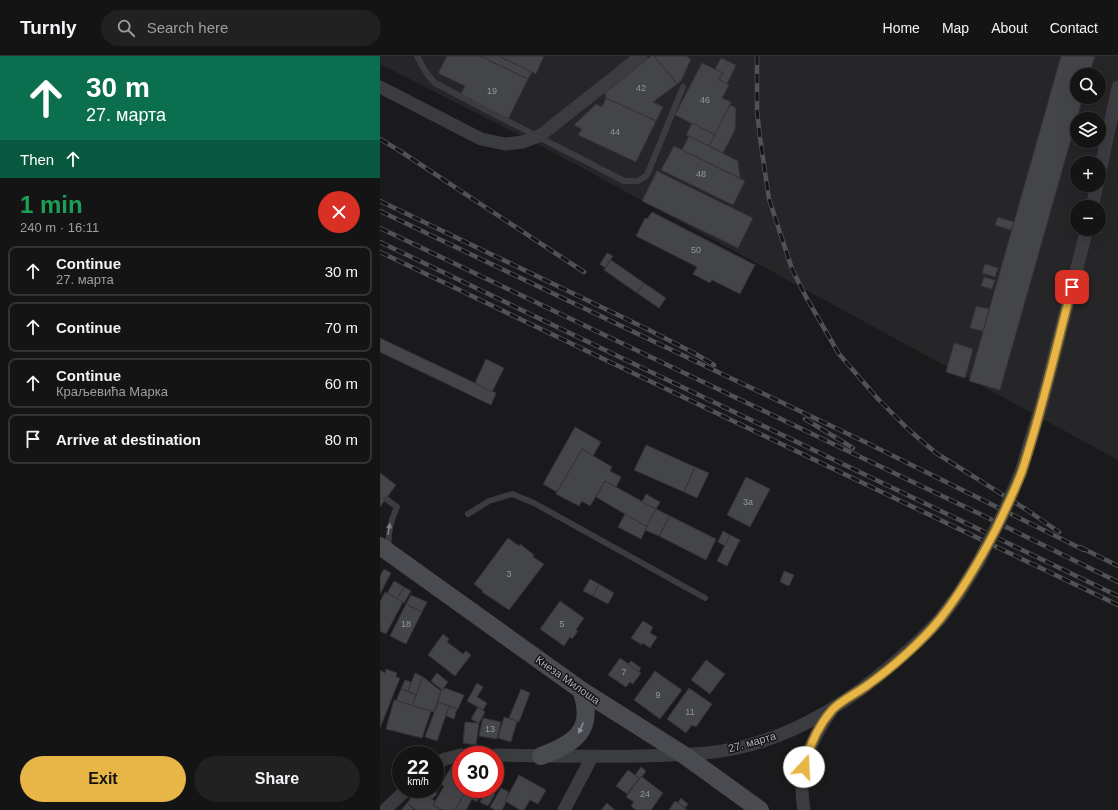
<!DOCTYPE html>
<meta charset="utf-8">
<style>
body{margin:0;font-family:Arial,sans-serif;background:#212122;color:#f1f3f6;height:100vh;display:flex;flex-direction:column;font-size:15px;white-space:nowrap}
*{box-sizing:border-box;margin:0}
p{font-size:13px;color:#9d9ea0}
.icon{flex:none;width:22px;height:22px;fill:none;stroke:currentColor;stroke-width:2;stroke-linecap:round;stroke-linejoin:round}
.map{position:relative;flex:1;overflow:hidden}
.details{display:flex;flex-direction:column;background:#141415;width:380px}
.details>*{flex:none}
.top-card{background:#0b6e4f;color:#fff;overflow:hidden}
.tools{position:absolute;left:690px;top:12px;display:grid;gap:8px}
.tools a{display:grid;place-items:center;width:36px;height:36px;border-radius:50%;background:#141415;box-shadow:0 4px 16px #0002,0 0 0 1px #333334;font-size:20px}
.speed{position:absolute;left:12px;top:690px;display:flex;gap:8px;font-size:20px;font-weight:700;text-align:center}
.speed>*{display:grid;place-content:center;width:52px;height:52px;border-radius:50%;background:#141415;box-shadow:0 4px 16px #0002,0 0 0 1px #333334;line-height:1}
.speed small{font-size:10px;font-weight:400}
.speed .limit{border:6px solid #d22;background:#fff;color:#111}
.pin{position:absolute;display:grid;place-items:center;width:34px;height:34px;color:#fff;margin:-17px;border-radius:8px;box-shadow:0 2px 6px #0006}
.me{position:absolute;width:44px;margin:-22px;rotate:20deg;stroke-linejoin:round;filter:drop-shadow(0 0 3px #0008)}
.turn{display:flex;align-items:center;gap:14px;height:84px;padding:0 20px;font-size:18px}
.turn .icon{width:52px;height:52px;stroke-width:2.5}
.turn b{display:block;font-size:28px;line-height:34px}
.then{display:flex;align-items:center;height:38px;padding:0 20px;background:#0003;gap:8px;font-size:15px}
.round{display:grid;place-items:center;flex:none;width:42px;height:42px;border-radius:21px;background:#212122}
.overview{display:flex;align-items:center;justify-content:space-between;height:68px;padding:0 20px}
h1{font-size:24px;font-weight:700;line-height:30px;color:#1e9e55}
.primary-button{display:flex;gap:8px;margin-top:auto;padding:8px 20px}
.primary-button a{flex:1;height:46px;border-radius:24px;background:#e7b646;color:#111;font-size:16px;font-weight:700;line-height:46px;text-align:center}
.primary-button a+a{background:#212122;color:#f1f3f6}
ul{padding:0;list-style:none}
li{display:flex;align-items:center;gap:12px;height:50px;margin:0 8px 6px;padding:0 12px;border:2px solid #333334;border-radius:8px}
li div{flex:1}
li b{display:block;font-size:15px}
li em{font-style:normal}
header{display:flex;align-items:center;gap:24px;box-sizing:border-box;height:56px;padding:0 20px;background:#141415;border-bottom:1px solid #333334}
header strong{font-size:19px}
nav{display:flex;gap:22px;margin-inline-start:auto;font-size:14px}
.search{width:280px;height:36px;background:#212122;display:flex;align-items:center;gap:10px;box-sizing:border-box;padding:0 14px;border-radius:22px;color:#9d9ea0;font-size:15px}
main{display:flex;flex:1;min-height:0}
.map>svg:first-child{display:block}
</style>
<header>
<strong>Turnly</strong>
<div class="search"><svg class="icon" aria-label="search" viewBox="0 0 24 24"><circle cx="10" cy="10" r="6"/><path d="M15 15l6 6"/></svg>Search here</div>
<nav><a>Home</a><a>Map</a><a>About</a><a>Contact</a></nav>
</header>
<main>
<section class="details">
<div class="top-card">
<div class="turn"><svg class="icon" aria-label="ahead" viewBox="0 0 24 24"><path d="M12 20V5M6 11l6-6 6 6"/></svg><div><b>30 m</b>27. марта</div></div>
<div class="then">Then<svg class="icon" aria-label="ahead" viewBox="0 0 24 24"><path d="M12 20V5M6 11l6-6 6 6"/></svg></div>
</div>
<div class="overview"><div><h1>1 min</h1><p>240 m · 16:11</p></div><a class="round" style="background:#d93025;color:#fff"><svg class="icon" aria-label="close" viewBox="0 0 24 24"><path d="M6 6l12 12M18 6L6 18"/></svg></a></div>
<ul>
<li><svg class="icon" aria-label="ahead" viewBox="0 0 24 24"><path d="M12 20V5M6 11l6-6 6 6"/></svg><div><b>Continue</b><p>27. марта</p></div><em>30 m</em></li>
<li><svg class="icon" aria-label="ahead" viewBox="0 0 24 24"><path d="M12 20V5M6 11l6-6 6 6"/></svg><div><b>Continue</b></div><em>70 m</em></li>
<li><svg class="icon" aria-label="ahead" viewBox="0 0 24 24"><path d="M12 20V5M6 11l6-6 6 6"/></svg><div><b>Continue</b><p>Краљевића Марка</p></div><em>60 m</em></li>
<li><svg class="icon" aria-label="arrive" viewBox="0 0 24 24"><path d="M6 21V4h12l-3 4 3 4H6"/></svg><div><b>Arrive at destination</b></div><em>80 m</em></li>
</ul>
<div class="primary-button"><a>Exit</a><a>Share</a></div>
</section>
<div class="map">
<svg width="738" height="754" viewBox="0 0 738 754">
<rect width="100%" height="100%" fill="#1a1a1c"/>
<path fill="#262629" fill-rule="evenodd" d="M0,0H738V404L169,94L0,8ZM697,19H719V41H697ZM697,63H719V85H697ZM697,107H719V129H697ZM697,151H719V173H697Z"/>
<g fill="#444549" stroke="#343438">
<path d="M67,0H100L148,23L128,63L80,40L85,30L58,17Z"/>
<path d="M100,0H119L152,16L148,23Z"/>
<path d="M119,0H164L156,18Z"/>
<path d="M271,0H274L297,28L273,46L283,51L276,65L226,42L225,37Z"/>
<path d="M276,0H306L311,3L301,25L297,28L275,1Z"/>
<path d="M681,0H715L709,19H697V41H703L620,334L589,325Z"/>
<path d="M341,2L356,9L347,28L339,24L343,17L335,13Z"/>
<path d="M322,7L343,17L339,24L349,29L342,42L351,46L335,79L295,59Z"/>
<path d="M226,42L276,65L256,106L198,79L202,73L194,69L216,48L222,51Z"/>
<path d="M350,49L356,52L355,74L343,97L329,90Z"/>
<path d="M312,67L335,79L329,90L306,79Z"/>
<path d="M309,80L358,105L360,122L302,94Z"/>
<path d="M294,90L365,125L353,149L281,114Z"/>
<path d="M277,115L373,162L358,192L262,145Z"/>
<path d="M272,156L375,209L360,238L332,224L330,227L313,218L317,211L256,180L265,162L267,163Z"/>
<path d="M618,161L634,166L631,174L615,169Z"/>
<path d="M227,197L233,200L225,212L220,208Z"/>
<path d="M231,204L264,227L257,237L224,214Z"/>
<path d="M605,208L618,212L615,221L602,217Z"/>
<path d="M604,221L615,224L612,233L601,230Z"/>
<path d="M264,227L286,242L279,252L257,237Z"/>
<path d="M596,250L609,253L603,275L590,272Z"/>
<path d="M0,282L116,337L111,349L0,296Z"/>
<path d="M574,287L593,293L585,322L566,316Z"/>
<path d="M106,303L124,312L112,336L95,327Z"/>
<path d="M195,371L221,386L213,400L202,393L177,436L163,428Z"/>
<path d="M266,389L315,411L304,436L254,414Z"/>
<path d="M202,393L232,411L230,415L241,421L236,431L225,425L210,450L202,445L199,450L176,438Z"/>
<path d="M315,411L329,417L317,442L304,436Z"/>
<path d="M0,417L16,429L0,451Z"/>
<path d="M366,421L390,433L370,471L347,459Z"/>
<path d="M225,425L276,453L267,471L216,441Z"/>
<path d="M266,438L280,446L276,453L262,446Z"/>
<path d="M276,453L290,460L279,480L265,474Z"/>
<path d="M245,458L267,471L261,483L238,471Z"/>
<path d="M290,460L336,483L326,504L279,480Z"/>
<path d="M343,475L350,479L345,490L338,486Z"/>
<path d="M350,479L360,484L347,510L337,505Z"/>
<path d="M128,482L139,490L140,488L154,499L153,501L164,508L129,554L102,536L103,535L94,528Z"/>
<path d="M4,513L11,517L0,538V520Z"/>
<path d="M404,515L414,519L409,530L400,526Z"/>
<path d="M210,523L219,528L213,540L203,535Z"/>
<path d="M14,525L24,531L17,543L7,538Z"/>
<path d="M219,528L234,537L228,548L213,540Z"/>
<path d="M24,531L31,535L24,547L17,543Z"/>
<path d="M5,536L23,546L6,578L0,575V546Z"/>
<path d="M31,539L47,546L42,556L26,548Z"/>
<path d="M180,545L204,562L196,574L198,575L192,583L190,581L184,590L160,573Z"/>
<path d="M26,548L42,556L26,588L10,580Z"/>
<path d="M263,565L273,571L270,577L277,581L270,592L263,587L262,589L251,582Z"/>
<path d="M63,578L69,583L67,586L83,598L86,595L91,599L75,620L48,599Z"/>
<path d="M240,602L261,617L253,628L250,626L246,631L228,619Z"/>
<path d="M326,604L345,618L330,638L311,624Z"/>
<path d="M251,605L261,612L259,616L248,608Z"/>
<path d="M6,613L17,617L16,621L20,622L0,672V614L5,617Z"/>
<path d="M275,615L302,634L280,663L254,644Z"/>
<path d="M35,617L43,621L36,639L28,635Z"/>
<path d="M57,617L68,626L62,634L51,625Z"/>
<path d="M43,621L61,635L54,656L32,650Z"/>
<path d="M25,624L31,626L28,635L21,633Z"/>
<path d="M97,627L103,631L97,641L107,647L103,654L87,645Z"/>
<path d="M65,632L84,639L78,653L58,646L61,635Z"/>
<path d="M309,632L332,648L316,671L312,669L306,677L287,663Z"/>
<path d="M21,633L36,639L32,650L16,645Z"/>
<path d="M141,633L150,637L139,666L129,662Z"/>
<path d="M14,644L51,655L42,682L6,673Z"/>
<path d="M58,646L69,650L57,685L45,681Z"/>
<path d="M69,650L77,653L74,663L66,660Z"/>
<path d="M98,651L105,656L99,667L91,663Z"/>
<path d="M124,661L137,665L131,686L118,682Z"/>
<path d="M103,662L121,666L117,683L99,680Z"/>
<path d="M85,666L99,667L96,689L83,687Z"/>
<path d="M72,710L81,715V733H87L75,754H62L53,749L64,730L61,728Z"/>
<path d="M261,711L266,715L262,721L261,720L259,722L255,719Z"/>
<path d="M248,714L259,722L247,738L236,730Z"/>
<path d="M139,719L166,734L158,748L150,744L144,754H140L125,745Z"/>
<path d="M261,720L283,737L271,754H256L251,750L254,746L246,741Z"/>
<path d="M121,732L129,736L125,745L126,746L122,754H115L110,751Z"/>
<path d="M39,733H54L57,738L52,743L46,739L44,741L36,736Z"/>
<path d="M87,733H101L103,734L97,746L92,743L86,754H75Z"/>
<path d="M107,734L115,738L108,750L100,746Z"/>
<path d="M36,736L44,741L46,739L55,745L53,749L60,753L59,754H36L27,747Z"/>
<path d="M301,742L308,748L305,752L298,747Z"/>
<path d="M295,745L298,747L307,754H289Z"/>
<path d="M27,747L34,754H21Z"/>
<path d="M227,747L235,754H221Z"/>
</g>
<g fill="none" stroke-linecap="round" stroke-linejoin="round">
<g stroke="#3b3c40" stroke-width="6">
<path d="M37,0L47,18L55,27L108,55"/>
<path d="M188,96L244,125H258L267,119L303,31"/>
<path d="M6,443L17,451C11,464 7,477 9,492"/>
<path d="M88,458L109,445L132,438L154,447L325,542"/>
</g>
<g stroke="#3b3c40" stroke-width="13">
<path d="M0,31L101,83L125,88L143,86L161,79L261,0"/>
<path d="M719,120L738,31"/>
<path d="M712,151L717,129"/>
<path d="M641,416L662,347L707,173"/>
<path d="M85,699H94"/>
<path d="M115,699C163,700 212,701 260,700C294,699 329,699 362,691C420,677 470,645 514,607C530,593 546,579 560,563C566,555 572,547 578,539"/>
<path d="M55,708L65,703L81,699"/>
<path d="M5,754L27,733"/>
<path d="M184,754L212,701"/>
<path d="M424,754C417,715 429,686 452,654"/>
</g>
<g stroke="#494b50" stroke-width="18">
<path d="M0,490L201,634L304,699L380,754"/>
<path d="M161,700C194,688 216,674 201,634"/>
</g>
<g stroke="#505257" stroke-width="4.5">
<g id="rail">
<path d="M377,0V54L380,82L389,143L412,213L426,241L459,298L499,344L530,375L556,397L647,454L679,476"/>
<path d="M0,83L20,95L204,216"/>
<path d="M0,145L263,271L314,297L334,309"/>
<path d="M0,155L485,386L704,494"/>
<path d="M0,172L600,458L738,526"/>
<path d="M0,186L738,540"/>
<path d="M0,196L738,549"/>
<path d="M425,363L473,392"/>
<path d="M700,491L738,510"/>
</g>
</g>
<use href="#rail" stroke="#151517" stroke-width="3" stroke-dasharray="9" stroke-linecap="butt"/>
<path stroke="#3b3c40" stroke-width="6" d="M108,55L188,96"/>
<path stroke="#3b3c40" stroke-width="13" d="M578,539L599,505L623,458L641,416"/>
</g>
<defs><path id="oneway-solid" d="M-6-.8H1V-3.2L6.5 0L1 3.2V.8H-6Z"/></defs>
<use fill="#7a7c83" href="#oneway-solid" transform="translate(9 473) rotate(-80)"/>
<use fill="#8a8d95" href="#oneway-solid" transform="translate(201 672) rotate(114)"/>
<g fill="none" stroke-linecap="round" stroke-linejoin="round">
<g stroke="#96762e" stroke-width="10">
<path id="route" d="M424,711C429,691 439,669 452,654C460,645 479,636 489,628C513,611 542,585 560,563C582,535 600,504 616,473C625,454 635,434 642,415C662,355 676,292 692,231"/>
</g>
<use href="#route" stroke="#e7b646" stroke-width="7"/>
</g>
<g text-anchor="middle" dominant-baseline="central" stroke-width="3" stroke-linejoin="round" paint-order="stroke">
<g font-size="9" fill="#93969e">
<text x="261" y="32">42</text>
<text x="112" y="35">19</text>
<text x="325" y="44">46</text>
<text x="235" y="76">44</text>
<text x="321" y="118">48</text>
<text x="316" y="194">50</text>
<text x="368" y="446">3a</text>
<text x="129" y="518">3</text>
<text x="26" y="568">18</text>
<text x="182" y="568">5</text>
<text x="244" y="616">7</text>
<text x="278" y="639">9</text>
<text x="310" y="656">11</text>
<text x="110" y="673">13</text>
<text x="265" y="738">24</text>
</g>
<g font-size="11" fill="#adb1ba" stroke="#151517">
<text transform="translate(188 624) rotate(35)">Кнеза Милоша</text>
<text transform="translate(372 686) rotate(-16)">27. марта</text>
</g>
</g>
</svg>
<div class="tools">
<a><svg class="icon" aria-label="search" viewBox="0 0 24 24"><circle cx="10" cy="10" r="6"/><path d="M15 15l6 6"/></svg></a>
<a><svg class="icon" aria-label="layers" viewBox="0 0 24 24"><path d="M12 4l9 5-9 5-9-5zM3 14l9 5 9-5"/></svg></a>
<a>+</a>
<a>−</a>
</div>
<div class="speed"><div>22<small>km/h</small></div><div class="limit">30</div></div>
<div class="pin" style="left:692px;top:231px;background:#d93025"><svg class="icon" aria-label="arrive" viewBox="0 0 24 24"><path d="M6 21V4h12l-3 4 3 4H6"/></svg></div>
<svg class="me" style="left:424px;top:711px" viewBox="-20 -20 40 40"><circle r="19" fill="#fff"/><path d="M0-13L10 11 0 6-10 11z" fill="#e7b646"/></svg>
</div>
</main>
